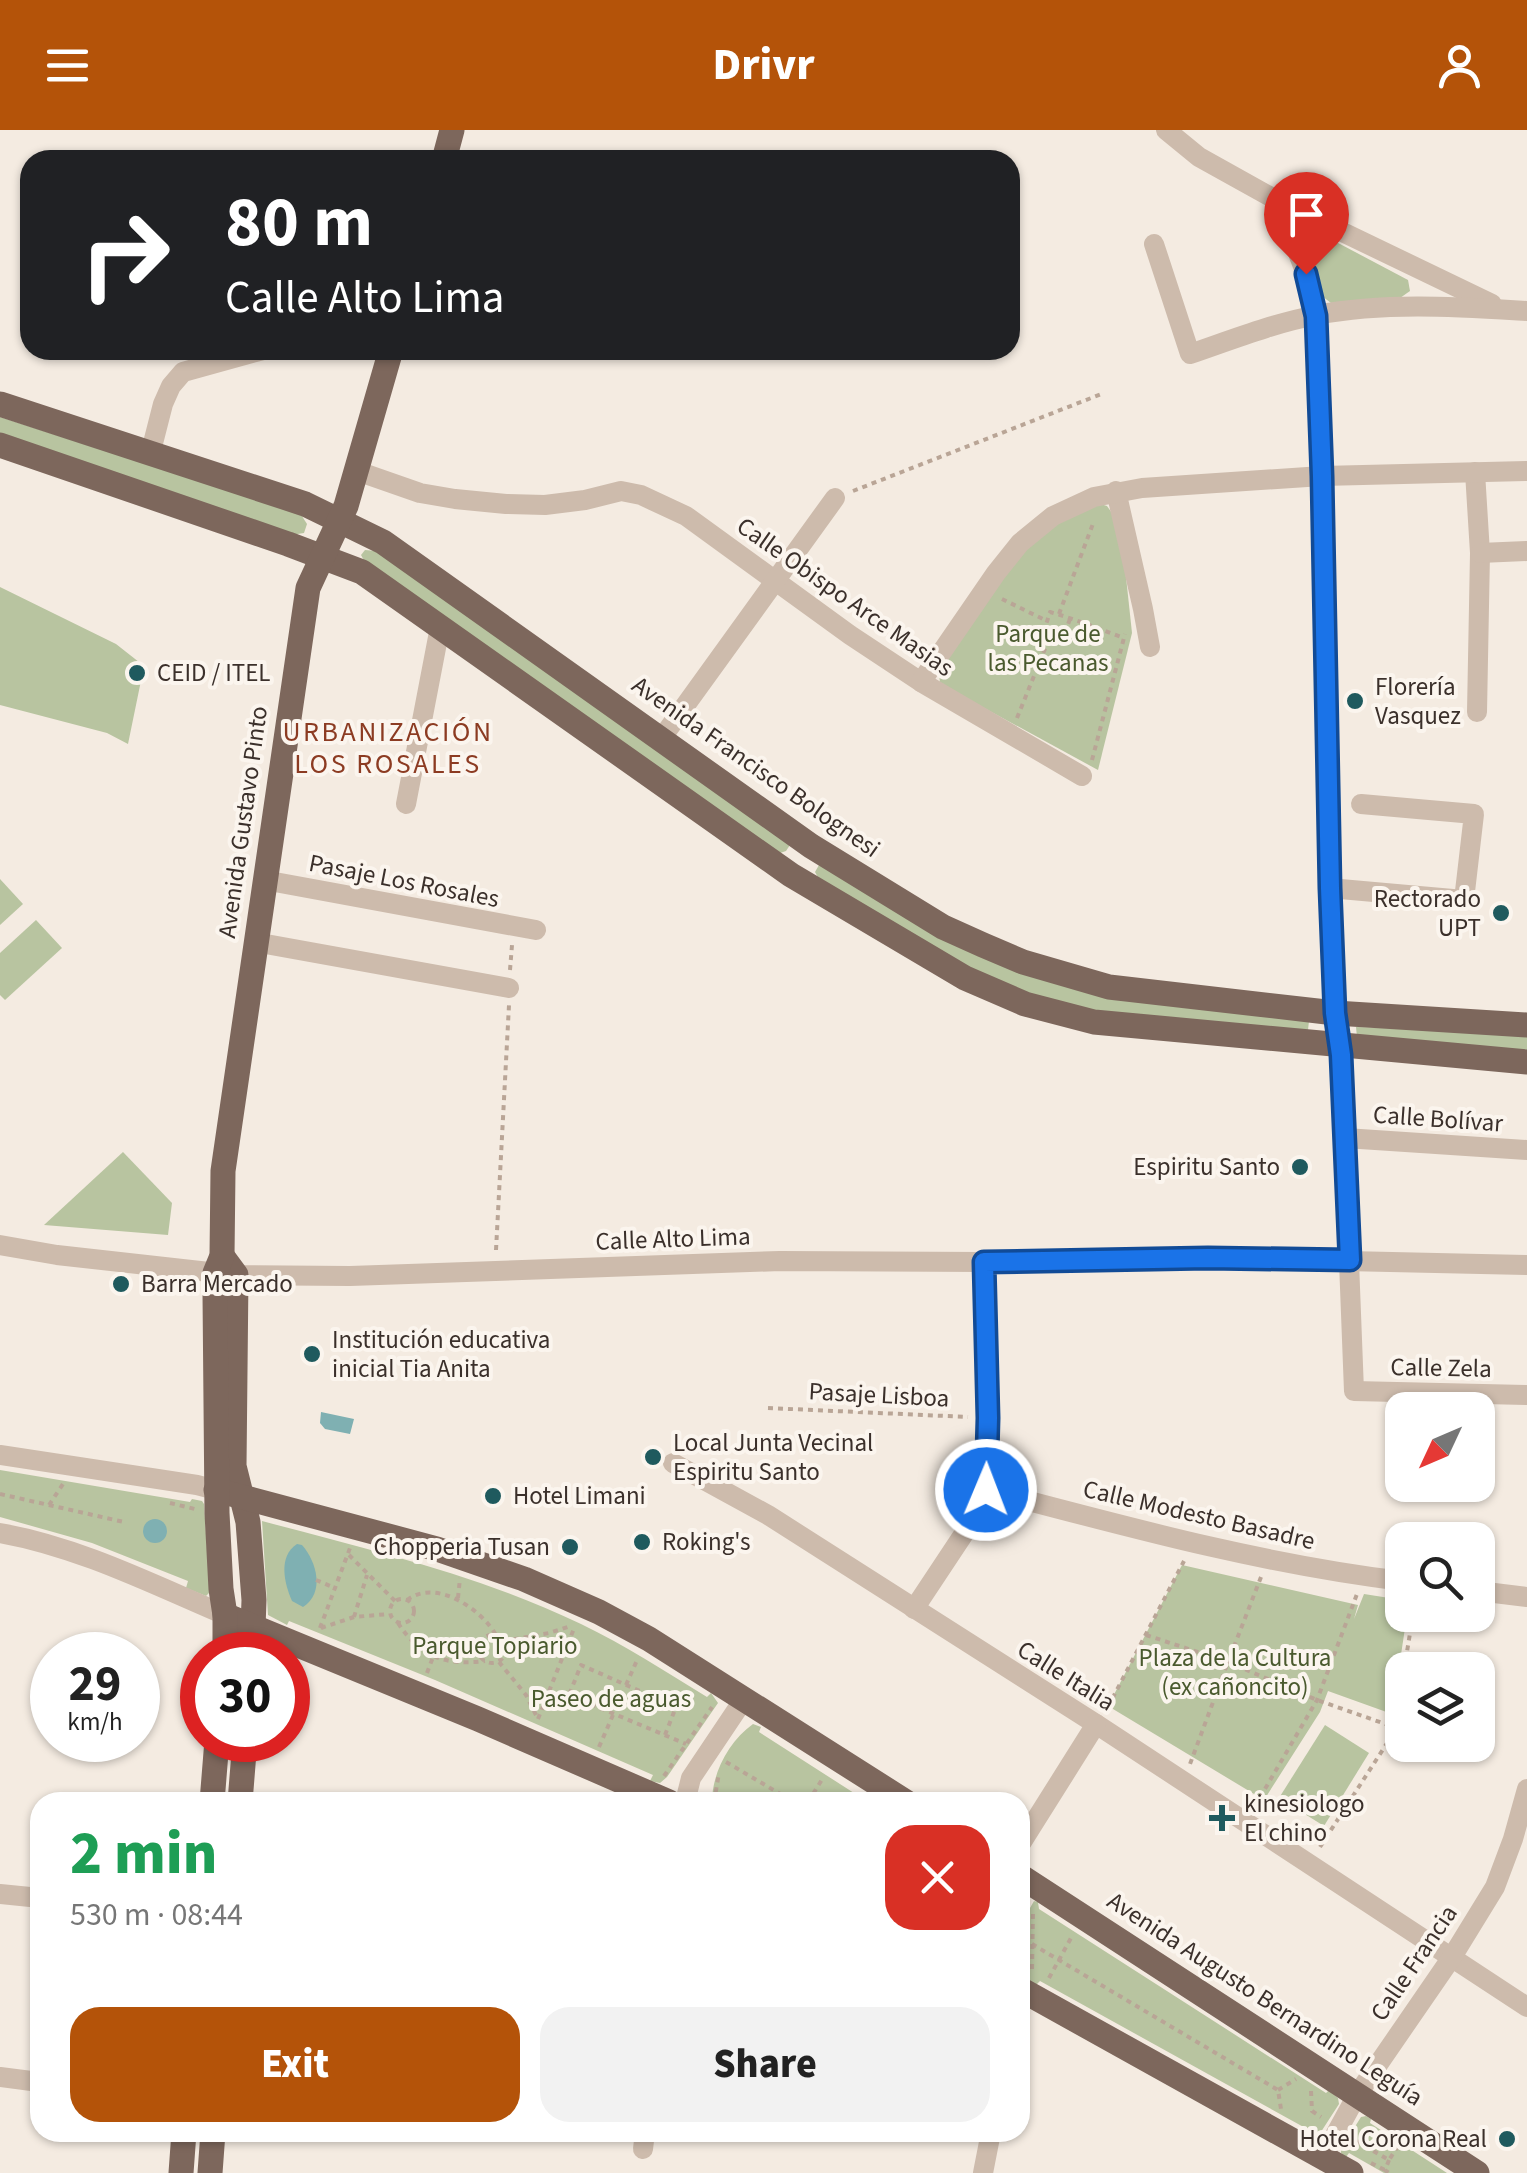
<!DOCTYPE html>
<meta charset="utf-8">
<style>
body{margin:0;font-family:"Source Sans 3",sans-serif;background:#f2f2f2;color:#222;height:100vh;display:flex;flex-direction:column;font-size:38px;white-space:nowrap}
*{box-sizing:border-box;margin:0}
p{font-size:32px;color:#767676}
.icon{flex:none;width:55px;height:55px;fill:none;stroke:currentColor;stroke-width:2;stroke-linecap:round;stroke-linejoin:round}
.map{position:relative;flex:1;overflow:hidden}
.panel{position:absolute;left:30px;top:1662px;width:1000px;height:350px;display:flex;flex-direction:column;background:#fff;border-radius:30px;box-shadow:0 2px 8px #0004}
.panel>*{flex:none}
.guide{position:absolute;left:20px;top:20px;width:1000px;height:210px;border-radius:30px;box-shadow:0 2px 8px #0004;background:#202124;color:#fff;overflow:hidden}
.needle{width:65px;rotate:226deg}
.buttons{position:absolute;left:1385px;top:1262px;display:grid;gap:20px}
.buttons a{display:grid;place-items:center;width:110px;height:110px;border-radius:20px;background:#fff;box-shadow:0 2px 8px #0004;font-size:50px}
.speed{position:absolute;left:30px;top:1502px;display:flex;gap:20px;font-size:50px;font-weight:700;text-align:center}
.speed>*{display:grid;place-content:center;width:130px;height:130px;border-radius:50%;background:#fff;box-shadow:0 2px 8px #0004;line-height:1}
.speed small{font-size:25px;font-weight:400}
.speed .limit{border:15px solid #d22;background:#fff;color:#111}
.pin{position:absolute;display:grid;place-items:center;width:85px;height:85px;color:#fff;margin:-102px -42px;border-radius:50% 50% 50% 0;rotate:-45deg;box-shadow:0 0 10px #0007}
.pin .icon{rotate:45deg}
.me{position:absolute;width:110px;margin:-55px;rotate:1deg;stroke-linejoin:round;filter:drop-shadow(0 0 8px #0008)}
.turn{display:flex;align-items:center;gap:35px;height:210px;padding:0 40px;font-size:45px}
.turn .icon{width:130px;height:130px;stroke-width:2.5}
.turn b{display:block;font-size:70px;line-height:85px}
.round{display:grid;place-items:center;flex:none;width:105px;height:105px;border-radius:30px;background:#f2f2f2}
.head{display:flex;align-items:center;justify-content:space-between;height:170px;padding:0 40px}
h1{font-size:60px;font-weight:800;line-height:75px;color:#1e9e55}
.primary-button{display:flex;gap:20px;margin-top:auto;padding:20px 40px}
.primary-button a{flex:1;height:115px;border-radius:30px;background:#b45309;color:#fff;font-size:40px;font-weight:800;line-height:115px;text-align:center}
.primary-button a+a{background:#f2f2f2;color:#222}
header{display:flex;justify-content:space-between;align-items:center;height:130px;padding:0 40px;background:#b45309;color:#fff;font-size:45px;font-weight:800}
.map>svg:first-child{display:block}
</style>
<header><svg class="icon" aria-label="menu" viewBox="0 0 24 24"><path d="M4 6h16M4 12h16M4 18h16"/></svg>Drivr<svg class="icon" aria-label="person" viewBox="0 0 24 24"><circle cx="12" cy="8" r="4"/><path d="M4 21q1-7 8-7t8 7"/></svg></header>
<div class="map">
<svg width="1527" height="2043" viewBox="0 0 1527 2043">
<rect width="100%" height="100%" fill="#f4ebe1"/>
<g fill="#b8c4a0">
<path d="M1323,105L1408,150L1410,161L1400,168L1331,173L1322,166L1311,112Z"/>
<path d="M0,287L300,383L307,394L304,403L291,405L0,306Z"/>
<path d="M1094,372L1107,376L1117,390L1126,447L1132,503L1098,640L940,554L939,542L1024,418L1049,394Z"/>
<path d="M365,420L376,421L790,715L786,721L777,724L367,436L361,425Z"/>
<path d="M0,457L116,514L144,536L128,614L107,603L0,575Z"/>
<path d="M819,735L978,820L1309,891L1308,900L1070,881L972,843L820,751L815,742Z"/>
<path d="M0,749L23,774L0,795Z"/>
<path d="M36,790L62,818L5,870L0,865V823Z"/>
<path d="M1356,897L1527,901V926L1357,907Z"/>
<path d="M123,1022L172,1073L168,1105L44,1095Z"/>
<path d="M0,1340L190,1372L192,1369L202,1371L204,1374L210,1462L206,1466L186,1458L188,1451L92,1413L0,1387Z"/>
<path d="M262,1391C370,1420 480,1445 581,1494C625,1515 666,1542 707,1567L711,1563L718,1573L667,1647L660,1653L650,1651L653,1645L435,1550L289,1491L287,1495L268,1485Z"/>
<path d="M1182,1435L1358,1475L1354,1489L1364,1464L1402,1470V1485H1407L1392,1584L1328,1561L1320,1582L1264,1670L1108,1576Z"/>
<path d="M753,1594L761,1597L759,1602L868,1672H712C712,1643 729,1611 753,1594Z"/>
<path d="M1325,1595L1369,1623L1324,1696L1279,1668Z"/>
<path d="M1034,1771L1038,1772L1039,1779L1326,1963L1329,1960L1338,1968L1339,1974L1319,2005L1314,2008L1307,2004L1309,2000L1040,1851L1036,1855L1030,1852V1778Z"/>
<path d="M1366,1986L1371,1989L1370,1993L1447,2043H1384L1349,2023L1346,2027L1341,2023V2019L1361,1987Z"/>
</g>
<g fill="#7fb0b2">
<path d="M321,1282L354,1289L350,1304L325,1299L320,1293Z"/>
<circle cx="155" cy="1401" r="12"/>
<path d="M297,1414L302,1415C317,1432 325,1463 303,1477L292,1471C284,1453 278,1426 297,1414Z"/>
</g>
<g fill="none" stroke-linecap="round" stroke-linejoin="round">
<g stroke="#b9a596" stroke-width="4" stroke-dasharray="5 5" stroke-linecap="butt">
<path d="M853,361L1104,263"/>
<path d="M1002,469L1047,491"/>
<path d="M1059,484L1094,391"/>
<path d="M1070,489L1062,509L1044,501L1050,482C1075,489 1099,499 1124,508"/>
<path d="M1017,588L1051,504"/>
<path d="M1092,630L1125,504"/>
<path d="M510,840L512,815"/>
<path d="M496,1120L509,875"/>
<path d="M768,1278L968,1287"/>
<path d="M0,1364L124,1392"/>
<path d="M170,1373L195,1379"/>
<path d="M49,1375L63,1354"/>
<path d="M349,1425L395,1471"/>
<path d="M1261,1447L1228,1532L1317,1570L1394,1597"/>
<path d="M316,1450L335,1458"/>
<path d="M458,1468L460,1448"/>
<circle cx="402" cy="1481" r="12"/>
<path d="M407,1470C436,1448 481,1479 496,1505"/>
<path d="M354,1487L367,1445"/>
<path d="M398,1493C420,1527 446,1536 485,1531"/>
<path d="M320,1498L350,1418"/>
<path d="M321,1498L354,1487L389,1484"/>
<circle cx="492" cy="1519" r="14"/>
<path d="M1146,1505L1228,1532L1190,1634"/>
<path d="M504,1511L549,1503L571,1496"/>
<path d="M499,1532L526,1565L538,1589"/>
<path d="M1404,1540L1413,1485"/>
<path d="M427,1543L433,1527"/>
<path d="M626,1555L638,1528"/>
<path d="M1108,1577L1184,1431"/>
<path d="M538,1589L575,1496"/>
<path d="M665,1605L676,1577L581,1535L569,1565L686,1614"/>
<path d="M599,1617L613,1585"/>
<path d="M726,1632L794,1672"/>
<path d="M664,1646L712,1577"/>
<path d="M714,1672L719,1643"/>
<path d="M808,1672L823,1648"/>
<path d="M1255,1676L1317,1570L1357,1464"/>
<path d="M1320,1717L1391,1607L1402,1549"/>
<path d="M1032,1814L1278,1960L1281,1979"/>
<path d="M1032,1839L1033,1783"/>
<path d="M1049,1848L1071,1808"/>
<path d="M1278,1960L1296,1949"/>
<path d="M1311,1961L1312,1981L1321,1987"/>
<path d="M1356,2011L1389,2030L1398,2016"/>
<path d="M1389,2030L1385,2040L1389,2043"/>
<path d="M1371,2033L1385,2040"/>
</g>
<g stroke="#cdbbac" stroke-width="20">
<path d="M1166,0L1199,27L1278,71L1492,174"/>
<path d="M1278,71L1306,144L1316,185L1322,346L1329,758L1335,883L1341,925L1354,1261L1527,1265"/>
<path d="M1154,114L1190,224C1231,210 1274,193 1317,185C1386,172 1458,177 1527,181"/>
<path d="M151,321L163,274L171,256L183,242L263,220"/>
<path d="M357,341L420,363L455,369L506,374L545,375L585,370L621,361L641,365L686,386L850,505L921,552L1082,646"/>
<path d="M1475,342L1480,423L1477,582"/>
<path d="M1116,361L1143,479L1150,517"/>
<path d="M1480,423L1527,421"/>
<path d="M921,552L996,443L1020,413L1053,386L1094,367L1142,358L1322,346L1527,341"/>
<path d="M661,609L835,368"/>
<path d="M406,674L440,497"/>
<path d="M264,750L536,800"/>
<path d="M1329,758L1464,770L1474,684L1361,674"/>
<path d="M255,812L509,858"/>
<path d="M1345,1008L1527,1020"/>
<path d="M0,1115L57,1125L236,1145L350,1146L780,1131L984,1132L1208,1128L1527,1135"/>
<path d="M0,1325L197,1355L216,1360"/>
<path d="M673,1333L768,1385L1096,1594L1527,1877"/>
<path d="M987,1360C1124,1396 1261,1434 1402,1451"/>
<path d="M0,1403C79,1417 152,1454 225,1485"/>
<path d="M1478,1461L1527,1467"/>
<path d="M914,1479L973,1390L987,1360L988,1288L984,1132"/>
<path d="M685,1672L691,1648L744,1569"/>
<path d="M1020,1715L1096,1594"/>
<path d="M0,1764L40,1768"/>
<path d="M0,1947L39,1952"/>
<path d="M643,2019L645,2002"/>
<path d="M1323,2027L1357,1965L1452,1827L1495,1757L1513,1709L1527,1659"/>
<path d="M983,2043L991,2002"/>
</g>
<g stroke="#7d675c" stroke-width="25">
<path d="M444,30L452,0"/>
<path d="M0,274L305,374L383,412L811,716L943,797L983,815L1023,832L1109,857L1335,883L1527,895"/>
<path d="M0,315L288,414L362,442L791,745L965,848L1025,874L1094,892L1527,932"/>
<path d="M222,1126L236,1145L234,1336L248,1392L254,1470L252,1525"/>
<path d="M216,1360L437,1419L524,1449L599,1482L649,1509L906,1672"/>
<path d="M225,1485L478,1589L669,1672"/>
<path d="M225,1525V1485L221,1459L217,1383L215,1164V1143L222,1126L223,1041L308,458L346,376L391,220"/>
<path d="M212,1672L217,1610"/>
<path d="M240,1672L245,1610"/>
<path d="M1020,1746L1477,2043"/>
<path d="M1020,1859L1351,2043"/>
<path d="M181,2043L184,2002"/>
<path d="M210,2043L213,2002"/>
</g>
</g>
<g fill="none" stroke-linecap="round" stroke-linejoin="round">
<g stroke="#114b97" stroke-width="25">
<path id="route" d="M986,1360L988,1288L984,1132L1208,1128L1350,1130L1341,925L1335,883L1330,758L1322,346L1316,186L1306,144"/>
</g>
<use href="#route" stroke="#1a73e8" stroke-width="18"/>
</g>
<g fill="#1f5a5e" stroke="#fbf5ee" stroke-width="4">
<circle cx="137" cy="543" r="10"/>
<circle cx="1355" cy="571" r="10"/>
<circle cx="1501" cy="783" r="10"/>
<circle cx="1300" cy="1037" r="10"/>
<circle cx="121" cy="1154" r="10"/>
<circle cx="312" cy="1224" r="10"/>
<circle cx="653" cy="1327" r="10"/>
<circle cx="493" cy="1366" r="10"/>
<circle cx="642" cy="1412" r="10"/>
<circle cx="570" cy="1417" r="10"/>
<path d="M1217 1673h10v10h10v10h-10v10h-10v-10h-10v-10h10z"/>
<circle cx="1507" cy="2009" r="10"/>
</g>
<g text-anchor="middle" dominant-baseline="central" stroke-width="8" stroke-linejoin="round" paint-order="stroke">
<g font-size="25" fill="#3b302b" stroke="#fbf5ee">
<text transform="translate(845 467) rotate(35)">Calle Obispo Arce Masias</text>
<text transform="translate(756 637) rotate(35)">Avenida Francisco Bolognesi</text>
<text transform="translate(243 692) rotate(-82)">Avenida Gustavo Pinto</text>
<text transform="translate(404 751) rotate(11)">Pasaje Los Rosales</text>
<text transform="translate(1438 989) rotate(4)">Calle Bolívar</text>
<text transform="translate(673 1109) rotate(-2)">Calle Alto Lima</text>
<text transform="translate(1441 1238) rotate(1)">Calle Zela</text>
<text transform="translate(879 1265) rotate(3)">Pasaje Lisboa</text>
<text transform="translate(1199 1385) rotate(13)">Calle Modesto Basadre</text>
<text transform="translate(1066 1546) rotate(32)">Calle Italia</text>
<text transform="translate(1414 1833) rotate(-56)">Calle Francia</text>
<text transform="translate(1265 1869) rotate(33)">Avenida Augusto Bernardino Leguía</text>
</g>
<g font-size="25" fill="#4a5a2e" stroke="#fbf5ee">
<text x="1048" y="504">Parque de<tspan x="1048" dy="29">las Pecanas</tspan></text>
<text x="495" y="1516">Parque Topiario</text>
<text x="1235" y="1528">Plaza de la Cultura<tspan x="1235" dy="29">(ex cañoncito)</tspan></text>
<text x="611" y="1569">Paseo de aguas</text>
</g>
<g font-size="25" fill="#3b302b" stroke="#fbf5ee" text-anchor="start">
<text x="157" y="543">CEID / ITEL</text>
<text x="1375" y="557">Florería<tspan x="1375" dy="29">Vasquez</tspan></text>
<text x="1481" y="769" text-anchor="end">Rectorado<tspan x="1481" dy="29">UPT</tspan></text>
<text x="1280" y="1037" text-anchor="end">Espiritu Santo</text>
<text x="141" y="1154">Barra Mercado</text>
<text x="332" y="1210">Institución educativa<tspan x="332" dy="29">inicial Tia Anita</tspan></text>
<text x="673" y="1313">Local Junta Vecinal<tspan x="673" dy="29">Espiritu Santo</tspan></text>
<text x="513" y="1366">Hotel Limani</text>
<text x="662" y="1412">Roking's</text>
<text x="550" y="1417" text-anchor="end">Chopperia Tusan</text>
<text x="1244" y="1674">kinesiologo<tspan x="1244" dy="29">El chino</tspan></text>
<text x="1487" y="2009" text-anchor="end">Hotel Corona Real</text>
</g>
<g font-size="28" letter-spacing="2.5" fill="#8c3b22" stroke="#fbf5ee">
<text x="388" y="602">URBANIZACIÓN<tspan x="388" dy="32">LOS ROSALES</tspan></text>
</g>
</g>
</svg>
<div class="buttons">
<a><svg class="needle" viewBox="-14 -14 28 28"><path d="M0-13l5 13h-10z" fill="#e53935"/><path d="M0 13l5-13h-10z" fill="#767676"/></svg></a>
<a><svg class="icon" aria-label="search" viewBox="0 0 24 24"><circle cx="10" cy="10" r="6"/><path d="M15 15l6 6"/></svg></a>
<a><svg class="icon" aria-label="layers" viewBox="0 0 24 24"><path d="M12 4l9 5-9 5-9-5zM3 14l9 5 9-5"/></svg></a>
</div>
<div class="speed"><div>29<small>km/h</small></div><div class="limit">30</div></div>
<div class="pin" style="left:1306px;top:144px;background:#d93025"><svg class="icon" aria-label="arrive" viewBox="0 0 24 24"><path d="M6 21V4h12l-3 4 3 4H6"/></svg></div>
<svg class="me" style="left:986px;top:1360px" viewBox="-20 -20 40 40"><circle r="17" fill="#1a73e8" stroke="#fff" stroke-width="3"/><path d="M0-11L8 9 0 5-8 9z" fill="#fff"/></svg>
<div class="guide">
<div class="turn"><svg class="icon" aria-label="right" viewBox="0 0 24 24"><path d="M7 20v-9h11M14 6l5 5-5 5"/></svg><div><b>80 m</b>Calle Alto Lima</div></div>
</div>
<section class="panel">
<div class="head"><div><h1>2 min</h1><p>530 m · 08:44</p></div><a class="round" style="background:#d93025;color:#fff"><svg class="icon" aria-label="close" viewBox="0 0 24 24"><path d="M6 6l12 12M18 6L6 18"/></svg></a></div>
<div class="primary-button"><a>Exit</a><a>Share</a></div>
</section>
</div>
